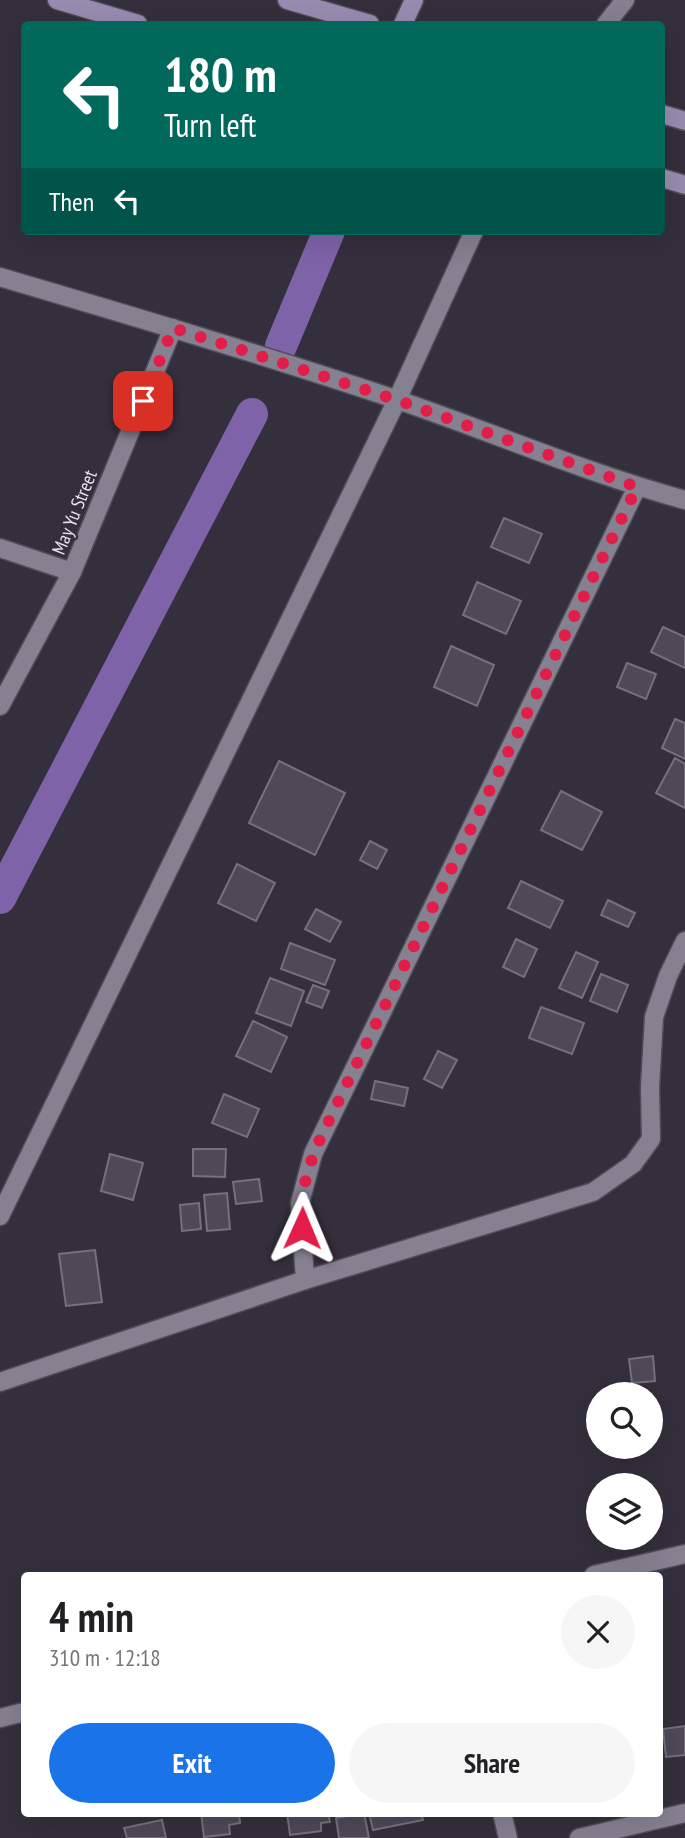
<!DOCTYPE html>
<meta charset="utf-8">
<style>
body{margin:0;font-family:"PT Sans Narrow",sans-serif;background:#f6f6f6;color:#202124;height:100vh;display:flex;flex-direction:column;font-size:26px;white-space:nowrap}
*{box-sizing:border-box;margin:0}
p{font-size:23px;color:#757577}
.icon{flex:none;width:38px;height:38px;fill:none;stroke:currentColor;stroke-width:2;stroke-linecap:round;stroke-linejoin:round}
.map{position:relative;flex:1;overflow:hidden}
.details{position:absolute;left:21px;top:1572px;width:642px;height:245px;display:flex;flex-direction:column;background:#fff;border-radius:7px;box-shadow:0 7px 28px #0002}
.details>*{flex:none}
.guide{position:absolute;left:21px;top:21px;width:644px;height:214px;border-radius:7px;box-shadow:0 7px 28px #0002;background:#00695c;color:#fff;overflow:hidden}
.tools{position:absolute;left:586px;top:1382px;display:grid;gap:14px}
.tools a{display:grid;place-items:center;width:77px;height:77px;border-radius:50%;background:#fff;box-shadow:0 7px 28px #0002;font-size:35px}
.pin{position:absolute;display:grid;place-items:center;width:60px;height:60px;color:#fff;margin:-30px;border-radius:14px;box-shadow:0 4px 10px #0006}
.me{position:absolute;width:77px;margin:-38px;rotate:1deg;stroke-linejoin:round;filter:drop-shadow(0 0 5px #0008)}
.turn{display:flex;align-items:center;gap:24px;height:147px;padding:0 28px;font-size:32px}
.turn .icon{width:91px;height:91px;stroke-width:2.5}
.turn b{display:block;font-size:49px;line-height:60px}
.then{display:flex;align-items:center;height:66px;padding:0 28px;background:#0003;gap:14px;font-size:26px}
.round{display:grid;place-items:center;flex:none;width:74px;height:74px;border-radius:37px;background:#f6f6f6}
.head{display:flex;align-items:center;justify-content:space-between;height:119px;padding:0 28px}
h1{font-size:42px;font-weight:600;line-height:52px}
.cta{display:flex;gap:14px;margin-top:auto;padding:14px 28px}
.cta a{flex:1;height:80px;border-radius:42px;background:#1a73e8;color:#fff;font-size:28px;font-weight:600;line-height:80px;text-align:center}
.cta a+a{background:#f6f6f6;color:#202124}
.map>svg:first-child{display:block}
</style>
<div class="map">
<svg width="685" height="1838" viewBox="0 0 685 1838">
<rect width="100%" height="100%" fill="#332f3c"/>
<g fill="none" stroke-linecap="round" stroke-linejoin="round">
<g stroke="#7e63a9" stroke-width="32">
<path d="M281,346L329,231"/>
<path d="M0,898L252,414"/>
</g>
</g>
<g fill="#4d4957" stroke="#75707f" stroke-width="2">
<path d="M504,518L542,534L529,563L491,547Z"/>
<path d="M477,582L521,601L506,634L463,615Z"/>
<path d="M663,627L685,637V668L651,652Z"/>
<path d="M451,646L494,665L477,706L434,687Z"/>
<path d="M627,663L656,674L646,699L617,687Z"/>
<path d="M675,719L685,723V759L662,748Z"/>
<path d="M675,758L685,764V808L656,793Z"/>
<path d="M279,761L345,793L315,855L249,823Z"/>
<path d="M561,791L602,812L582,850L541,830Z"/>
<path d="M370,841L387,850L377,869L360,860Z"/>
<path d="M237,864L275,883L256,921L218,903Z"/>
<path d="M521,881L563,901L550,928L508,908Z"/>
<path d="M608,900L635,913L628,927L601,915Z"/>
<path d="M316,909L341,922L330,942L305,929Z"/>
<path d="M516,939L537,949L524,977L503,967Z"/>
<path d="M290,943L335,960L325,985L281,969Z"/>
<path d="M576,952L598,962L582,998L559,988Z"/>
<path d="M601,974L628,985L617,1012L590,1001Z"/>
<path d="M270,978L304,991L291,1026L256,1013Z"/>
<path d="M313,985L329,991L322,1008L306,1002Z"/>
<path d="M541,1007L584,1023L572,1054L529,1038Z"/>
<path d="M253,1021L287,1037L271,1072L236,1056Z"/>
<path d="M438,1051L457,1060L442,1088L424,1079Z"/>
<path d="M375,1081L408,1088L404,1106L371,1099Z"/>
<path d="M224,1094L259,1109L247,1137L212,1123Z"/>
<path d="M193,1149H226L225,1177L193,1176Z"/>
<path d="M110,1154L143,1163L133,1200L101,1191Z"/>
<path d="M259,1179L262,1201L236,1204L233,1182Z"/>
<path d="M227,1193L230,1229L207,1231L204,1195Z"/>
<path d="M199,1203L201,1229L182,1231L180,1205Z"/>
<path d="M95,1250L102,1302L66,1306L59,1254Z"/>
<path d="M653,1356L655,1381L632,1383L629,1359Z"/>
<path d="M685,1726V1755L666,1757L663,1729Z"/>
<path d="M201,1813H239L240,1823L229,1825L230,1834L204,1837Z"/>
<path d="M287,1813H328L330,1822L321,1823V1831L290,1835Z"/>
<path d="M364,1813L369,1838H339L336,1818Z"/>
<path d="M369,1813H421L423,1820L373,1830Z"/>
<path d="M162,1820L166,1838H127L124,1828Z"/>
</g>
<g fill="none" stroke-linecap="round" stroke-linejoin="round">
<g stroke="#504c57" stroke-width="21">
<g id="street">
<path d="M606,24L625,0"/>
<path d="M0,277C132,316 264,355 395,399C492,432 586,473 685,500"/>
<path d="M0,548L72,572"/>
<path d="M0,706L72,572L173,328"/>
<path d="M0,1216L397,400L474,231"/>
<path d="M305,1280L300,1203L313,1154L637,487"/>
<path d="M0,1382L305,1280L593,1192L633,1164L651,1139L650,1087L654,1017L668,976L685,941"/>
<path d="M594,1575L685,1554"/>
<path d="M0,1718L24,1712"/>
<path d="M502,1813L508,1838"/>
<path d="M579,1838L685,1813"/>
</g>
</g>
<g stroke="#504c57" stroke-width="21">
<g id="secondary">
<path d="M57,0L138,24"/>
<path d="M287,0L370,24"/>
<path d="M403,24L414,0"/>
<path d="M662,114L685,121"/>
<path d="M662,178L685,185"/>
</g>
</g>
<use href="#street" stroke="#868191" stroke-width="18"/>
<use href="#secondary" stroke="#988bb0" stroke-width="18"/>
</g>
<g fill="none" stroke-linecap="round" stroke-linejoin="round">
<path stroke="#e11d48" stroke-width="12" stroke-dasharray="0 21.6" d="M143,401L173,328L397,400L637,487L322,1135C308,1165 299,1195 302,1228"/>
</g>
<g text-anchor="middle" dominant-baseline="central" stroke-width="5" stroke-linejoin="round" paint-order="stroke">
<g font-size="19" fill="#e6e4ec" stroke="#332f3c">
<text transform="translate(74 512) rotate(-68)">May Yu Street</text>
</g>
</g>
</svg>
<div class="tools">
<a><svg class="icon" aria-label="search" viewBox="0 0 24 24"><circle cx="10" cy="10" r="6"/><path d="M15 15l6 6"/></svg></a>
<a><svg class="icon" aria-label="layers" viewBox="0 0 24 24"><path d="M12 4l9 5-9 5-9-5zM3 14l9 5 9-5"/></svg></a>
</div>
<div class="pin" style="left:143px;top:401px;background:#d93025"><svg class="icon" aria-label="arrive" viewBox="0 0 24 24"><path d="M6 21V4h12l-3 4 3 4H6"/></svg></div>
<svg class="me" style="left:302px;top:1228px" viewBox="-20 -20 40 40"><path d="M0-17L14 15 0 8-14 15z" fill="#e11d48" stroke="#fff" stroke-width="4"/></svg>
<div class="guide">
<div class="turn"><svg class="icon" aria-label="left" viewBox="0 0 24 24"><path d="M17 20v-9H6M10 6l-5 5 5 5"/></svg><div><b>180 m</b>Turn left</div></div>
<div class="then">Then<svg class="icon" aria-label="left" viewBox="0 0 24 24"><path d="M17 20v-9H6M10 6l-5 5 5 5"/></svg></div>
</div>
<section class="details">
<div class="head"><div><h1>4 min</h1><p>310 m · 12:18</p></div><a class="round"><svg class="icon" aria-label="close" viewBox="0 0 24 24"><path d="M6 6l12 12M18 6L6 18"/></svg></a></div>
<div class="cta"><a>Exit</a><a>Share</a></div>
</section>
</div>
